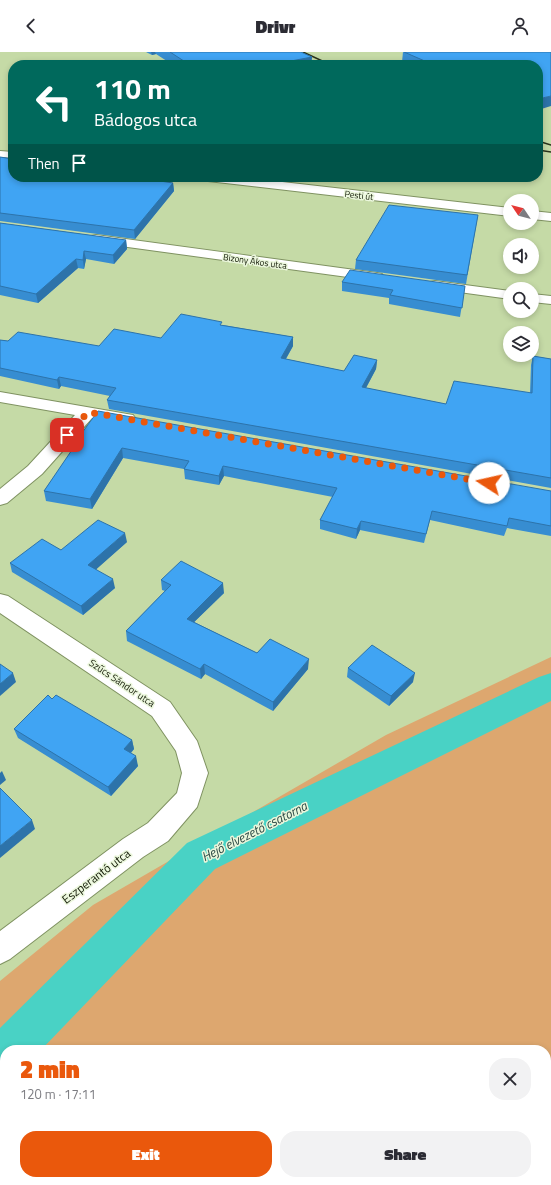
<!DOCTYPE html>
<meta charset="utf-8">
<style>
body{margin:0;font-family:"Titillium Web",sans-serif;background:#f2f2f3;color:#2b2b33;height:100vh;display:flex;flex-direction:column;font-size:15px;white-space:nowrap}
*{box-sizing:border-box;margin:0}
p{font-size:13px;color:#7c7c81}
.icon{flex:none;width:22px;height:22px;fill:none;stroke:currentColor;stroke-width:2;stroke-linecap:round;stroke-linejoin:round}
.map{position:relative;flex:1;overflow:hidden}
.panel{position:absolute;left:0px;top:993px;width:551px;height:140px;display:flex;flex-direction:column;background:#fff;border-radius:16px 16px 0 0;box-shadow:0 2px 6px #0003}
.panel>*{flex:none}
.hud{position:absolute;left:8px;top:8px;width:535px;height:122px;border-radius:16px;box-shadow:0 2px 6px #0003;background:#00695c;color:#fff;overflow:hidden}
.needle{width:26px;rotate:305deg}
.buttons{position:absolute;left:503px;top:142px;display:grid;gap:8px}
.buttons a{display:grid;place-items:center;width:36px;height:36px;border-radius:50%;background:#fff;box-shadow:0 2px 6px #0003;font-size:20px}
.pin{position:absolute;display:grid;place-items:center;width:34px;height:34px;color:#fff;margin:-17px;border-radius:8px;box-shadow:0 2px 6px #0006}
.me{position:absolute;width:44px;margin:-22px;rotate:280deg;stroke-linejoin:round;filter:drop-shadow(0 0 3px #0008)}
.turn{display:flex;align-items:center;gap:14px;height:84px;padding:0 20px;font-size:18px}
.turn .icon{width:52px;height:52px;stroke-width:2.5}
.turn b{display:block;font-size:28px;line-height:34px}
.then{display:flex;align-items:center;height:38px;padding:0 20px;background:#0003;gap:8px;font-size:15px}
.round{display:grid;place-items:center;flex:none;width:42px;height:42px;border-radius:16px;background:#f2f2f3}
.head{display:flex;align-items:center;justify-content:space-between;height:68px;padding:0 20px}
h1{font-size:24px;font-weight:800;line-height:30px;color:#ea580c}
.action{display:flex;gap:8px;margin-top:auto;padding:8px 20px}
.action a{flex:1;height:46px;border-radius:16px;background:#ea580c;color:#fff;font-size:16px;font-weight:800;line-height:46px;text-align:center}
.action a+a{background:#f2f2f3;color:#2b2b33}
header{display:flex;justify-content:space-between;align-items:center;height:52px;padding:0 20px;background:#fff;font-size:18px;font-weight:800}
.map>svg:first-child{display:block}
</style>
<header><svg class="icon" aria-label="back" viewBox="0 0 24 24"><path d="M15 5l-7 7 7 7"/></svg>Drivr<svg class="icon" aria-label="person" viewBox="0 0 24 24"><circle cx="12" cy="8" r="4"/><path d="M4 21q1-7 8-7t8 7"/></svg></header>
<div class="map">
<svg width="551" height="1133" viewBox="0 0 551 1133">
<rect width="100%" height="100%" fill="#c5daa6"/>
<path fill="#dda76f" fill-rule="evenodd" d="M551,605V1133H0V929L93,853L386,683ZM5,998H546V1128H5Z"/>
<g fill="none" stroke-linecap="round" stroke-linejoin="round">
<path fill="#49d2c5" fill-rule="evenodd" d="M551,621V649L215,817L41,998H5V1018L0,1016V976L187,791L539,625Z"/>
<g stroke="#7f9261" stroke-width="2">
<g id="minor">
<path d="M96,183L377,221L382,222L384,225L382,228L377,229L91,190L89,187L91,184Z"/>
<path d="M435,229L510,239V247L430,236L428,233L430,230Z"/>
<path d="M532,242L551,244V252L532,250Z"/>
<path d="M0,340L127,362L133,363L136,367L133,371L127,372L92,366L42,422L7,451L0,453V437L28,414L75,363L0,350Z"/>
<path d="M0,542L8,544L170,650L197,689L208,721L197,755L168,789L143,805L10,907L0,912V879L123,787L148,771L177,741L182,721L176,699L152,664L0,561Z"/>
</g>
</g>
<g stroke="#7f9261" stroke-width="2">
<g id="major">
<path d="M0,99L13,100V106L0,105Z"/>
<path d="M202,125H239L510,156V164L208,129Z"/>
<path d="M532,159L551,161V169L532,167Z"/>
</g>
</g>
<use href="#minor" fill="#fff" fill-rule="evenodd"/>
<use href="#major" fill="#fff" fill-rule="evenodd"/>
<g stroke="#2a331c" stroke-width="1.5">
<path d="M303,0L331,13"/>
<path d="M538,89L551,93"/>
<path d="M538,98L551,100"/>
</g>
</g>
<g fill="#378dd1">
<path d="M146,0H301L312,5L311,13H173L156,2L152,3Z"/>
<path d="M403,0L538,13H409L402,10Z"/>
<path d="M0,105L173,131L174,139L135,187L0,169Z"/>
<path d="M478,163L466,232L355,217L356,208Z"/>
<path d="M0,171L126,188L127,197L114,212L86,207L84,217L78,216L38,251L0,243Z"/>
<path d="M342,230L465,234L460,265L389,252V246L342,239Z"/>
<path d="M223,273L293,285V294L286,307L344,319L377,308L376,317L366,336L446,352L530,341L531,313L533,304L551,307V436L109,357L107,348L110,344L61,334L59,337L0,324V288L8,289L99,294L161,286Z"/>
<path d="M76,389L551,439V484L507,476L504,484L430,468L424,491L360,478L356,487L320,477V468L333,445L224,424L219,433L185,427L184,417L123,406L92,457L46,449L44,439L77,391Z"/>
<path d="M127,490L96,517L115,536L83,563L12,520L10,511L61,498Z"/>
<path d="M161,528L224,541L194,570L257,601L308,617L273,659L205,622L201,627L127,589L126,579L165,539L162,538Z"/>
<path d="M348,616L413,630L389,654L347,625Z"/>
<path d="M52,647L132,688L134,697L131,701L138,714L111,744L18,686L14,677Z"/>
</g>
<g fill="#2d73aa">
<path d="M151,0H155L156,2L152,3Z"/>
<path d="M312,5L311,13H270Z"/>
<path d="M551,44V54L538,58V47Z"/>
<path d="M173,131L174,139L135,187L134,178Z"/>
<path d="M126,188L127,197L114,212L113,203Z"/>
<path d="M84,199L86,207L84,217L83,208Z"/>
<path d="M76,207L78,216L38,251L36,242Z"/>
<path d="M293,285V294L281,315V306Z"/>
<path d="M377,308L376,317L361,345L362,335Z"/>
<path d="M59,325L61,334L59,337L57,328Z"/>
<path d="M122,396L123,406L92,457L90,447Z"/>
<path d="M223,414L224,424L219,433V424Z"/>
<path d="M361,469L360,478L356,487L357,477Z"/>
<path d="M125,481L127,490L91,522L88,513Z"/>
<path d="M113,527L115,536L83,563L81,554Z"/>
<path d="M223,531L224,541L188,576L187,567Z"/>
<path d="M309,607L308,617L273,659V650Z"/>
<path d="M204,612L205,622L201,627L200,617Z"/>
<path d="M13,621L16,630L0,644V632Z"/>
<path d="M415,621L413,630L389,654L391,644Z"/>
<path d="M132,688L134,697L126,706L124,697Z"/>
<path d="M136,704L138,714L111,744L108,735Z"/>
<path d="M2,719L6,728L0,733V721Z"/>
<path d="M32,768L35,777L0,806V794Z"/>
</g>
<g fill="#40a4f3" stroke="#2d73aa">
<path d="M170,0H301L312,5L270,13H190Z"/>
<path d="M404,0H551V44L538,47V13H434Z"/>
<path d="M0,105L13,107V125H134L173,131L134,178L0,161Z"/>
<path d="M389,153L478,163L467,223L356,208Z"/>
<path d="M0,171L126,188L113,203L84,199L83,208L76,207L36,242L0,234Z"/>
<path d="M350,218L465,234L462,256L390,243L393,238L342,230Z"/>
<path d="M181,262L222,270L220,273L293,285L281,306L344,319L354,303L377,308L362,335L446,352L454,329L532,341L533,304L551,307V426L107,348L116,336L59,325L57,328L0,316V288L8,289L18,280L99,294L114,277L161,286Z"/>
<path d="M98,359L551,439V474L509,466L507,474L432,459L426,482L361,469L357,477L320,468L337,436L223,414L219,424L184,417L189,409L122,396L90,447L44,439L78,389H76Z"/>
<path d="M98,468L125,481L88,513L113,527L81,554L10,511L42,487L61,498Z"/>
<path d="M181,509L223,531L187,567L257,601L270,587L309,607L273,650L204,612L200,617L126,579L171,533L161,528Z"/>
<path d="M372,593L415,621L391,644L348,616Z"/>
<path d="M0,612L13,621L0,632Z"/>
<path d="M48,643L52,647L56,643L132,688L124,697L136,704L108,735L14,677Z"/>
<path d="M0,736L32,768L0,794Z"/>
</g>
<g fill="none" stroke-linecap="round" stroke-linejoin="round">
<path stroke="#ea580c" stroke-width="7" stroke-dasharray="0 12.6" d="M67,383L88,360L489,431"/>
</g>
<g text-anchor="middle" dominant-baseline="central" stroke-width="3" stroke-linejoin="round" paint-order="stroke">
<g font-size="9" fill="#111805" stroke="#ebf7dc">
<text transform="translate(359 143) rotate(7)">Pesti út</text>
<text transform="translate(255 209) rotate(8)">Bizony Ákos utca</text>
</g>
<g font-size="10" fill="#111805" stroke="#ebf7dc">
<text transform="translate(122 631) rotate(34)">Szűcs Sándor utca</text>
</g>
<g font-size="12" fill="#111805" stroke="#ebf7dc">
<text transform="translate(96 824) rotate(-37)">Eszperantó utca</text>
</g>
<g font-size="13" font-style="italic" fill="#2d4a46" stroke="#ebf7dc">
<text transform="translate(254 779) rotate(-27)">Hejő elvezető csatorna</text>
</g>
</g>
</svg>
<div class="buttons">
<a><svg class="needle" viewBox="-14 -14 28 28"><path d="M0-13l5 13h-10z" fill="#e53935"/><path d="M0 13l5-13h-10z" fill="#7c7c81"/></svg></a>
<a><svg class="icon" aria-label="sound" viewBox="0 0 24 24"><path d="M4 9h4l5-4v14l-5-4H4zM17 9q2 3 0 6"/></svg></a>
<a><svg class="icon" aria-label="search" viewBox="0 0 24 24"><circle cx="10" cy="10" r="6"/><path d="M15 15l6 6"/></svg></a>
<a><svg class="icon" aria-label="layers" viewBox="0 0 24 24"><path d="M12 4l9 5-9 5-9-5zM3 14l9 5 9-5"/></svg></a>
</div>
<div class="pin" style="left:67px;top:383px;background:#d93025"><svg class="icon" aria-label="arrive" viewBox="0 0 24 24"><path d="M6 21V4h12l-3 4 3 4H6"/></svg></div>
<svg class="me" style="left:489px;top:431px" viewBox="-20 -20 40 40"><circle r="19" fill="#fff"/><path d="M0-13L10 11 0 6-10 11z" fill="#ea580c"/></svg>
<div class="hud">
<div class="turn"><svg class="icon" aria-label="left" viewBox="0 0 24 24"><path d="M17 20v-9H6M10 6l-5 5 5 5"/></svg><div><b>110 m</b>Bádogos utca</div></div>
<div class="then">Then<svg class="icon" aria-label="arrive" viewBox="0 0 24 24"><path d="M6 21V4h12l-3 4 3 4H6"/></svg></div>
</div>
<section class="panel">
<div class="head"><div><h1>2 min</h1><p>120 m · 17:11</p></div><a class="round"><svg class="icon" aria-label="close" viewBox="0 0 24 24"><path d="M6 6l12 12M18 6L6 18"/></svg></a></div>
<div class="action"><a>Exit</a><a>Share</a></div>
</section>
</div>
